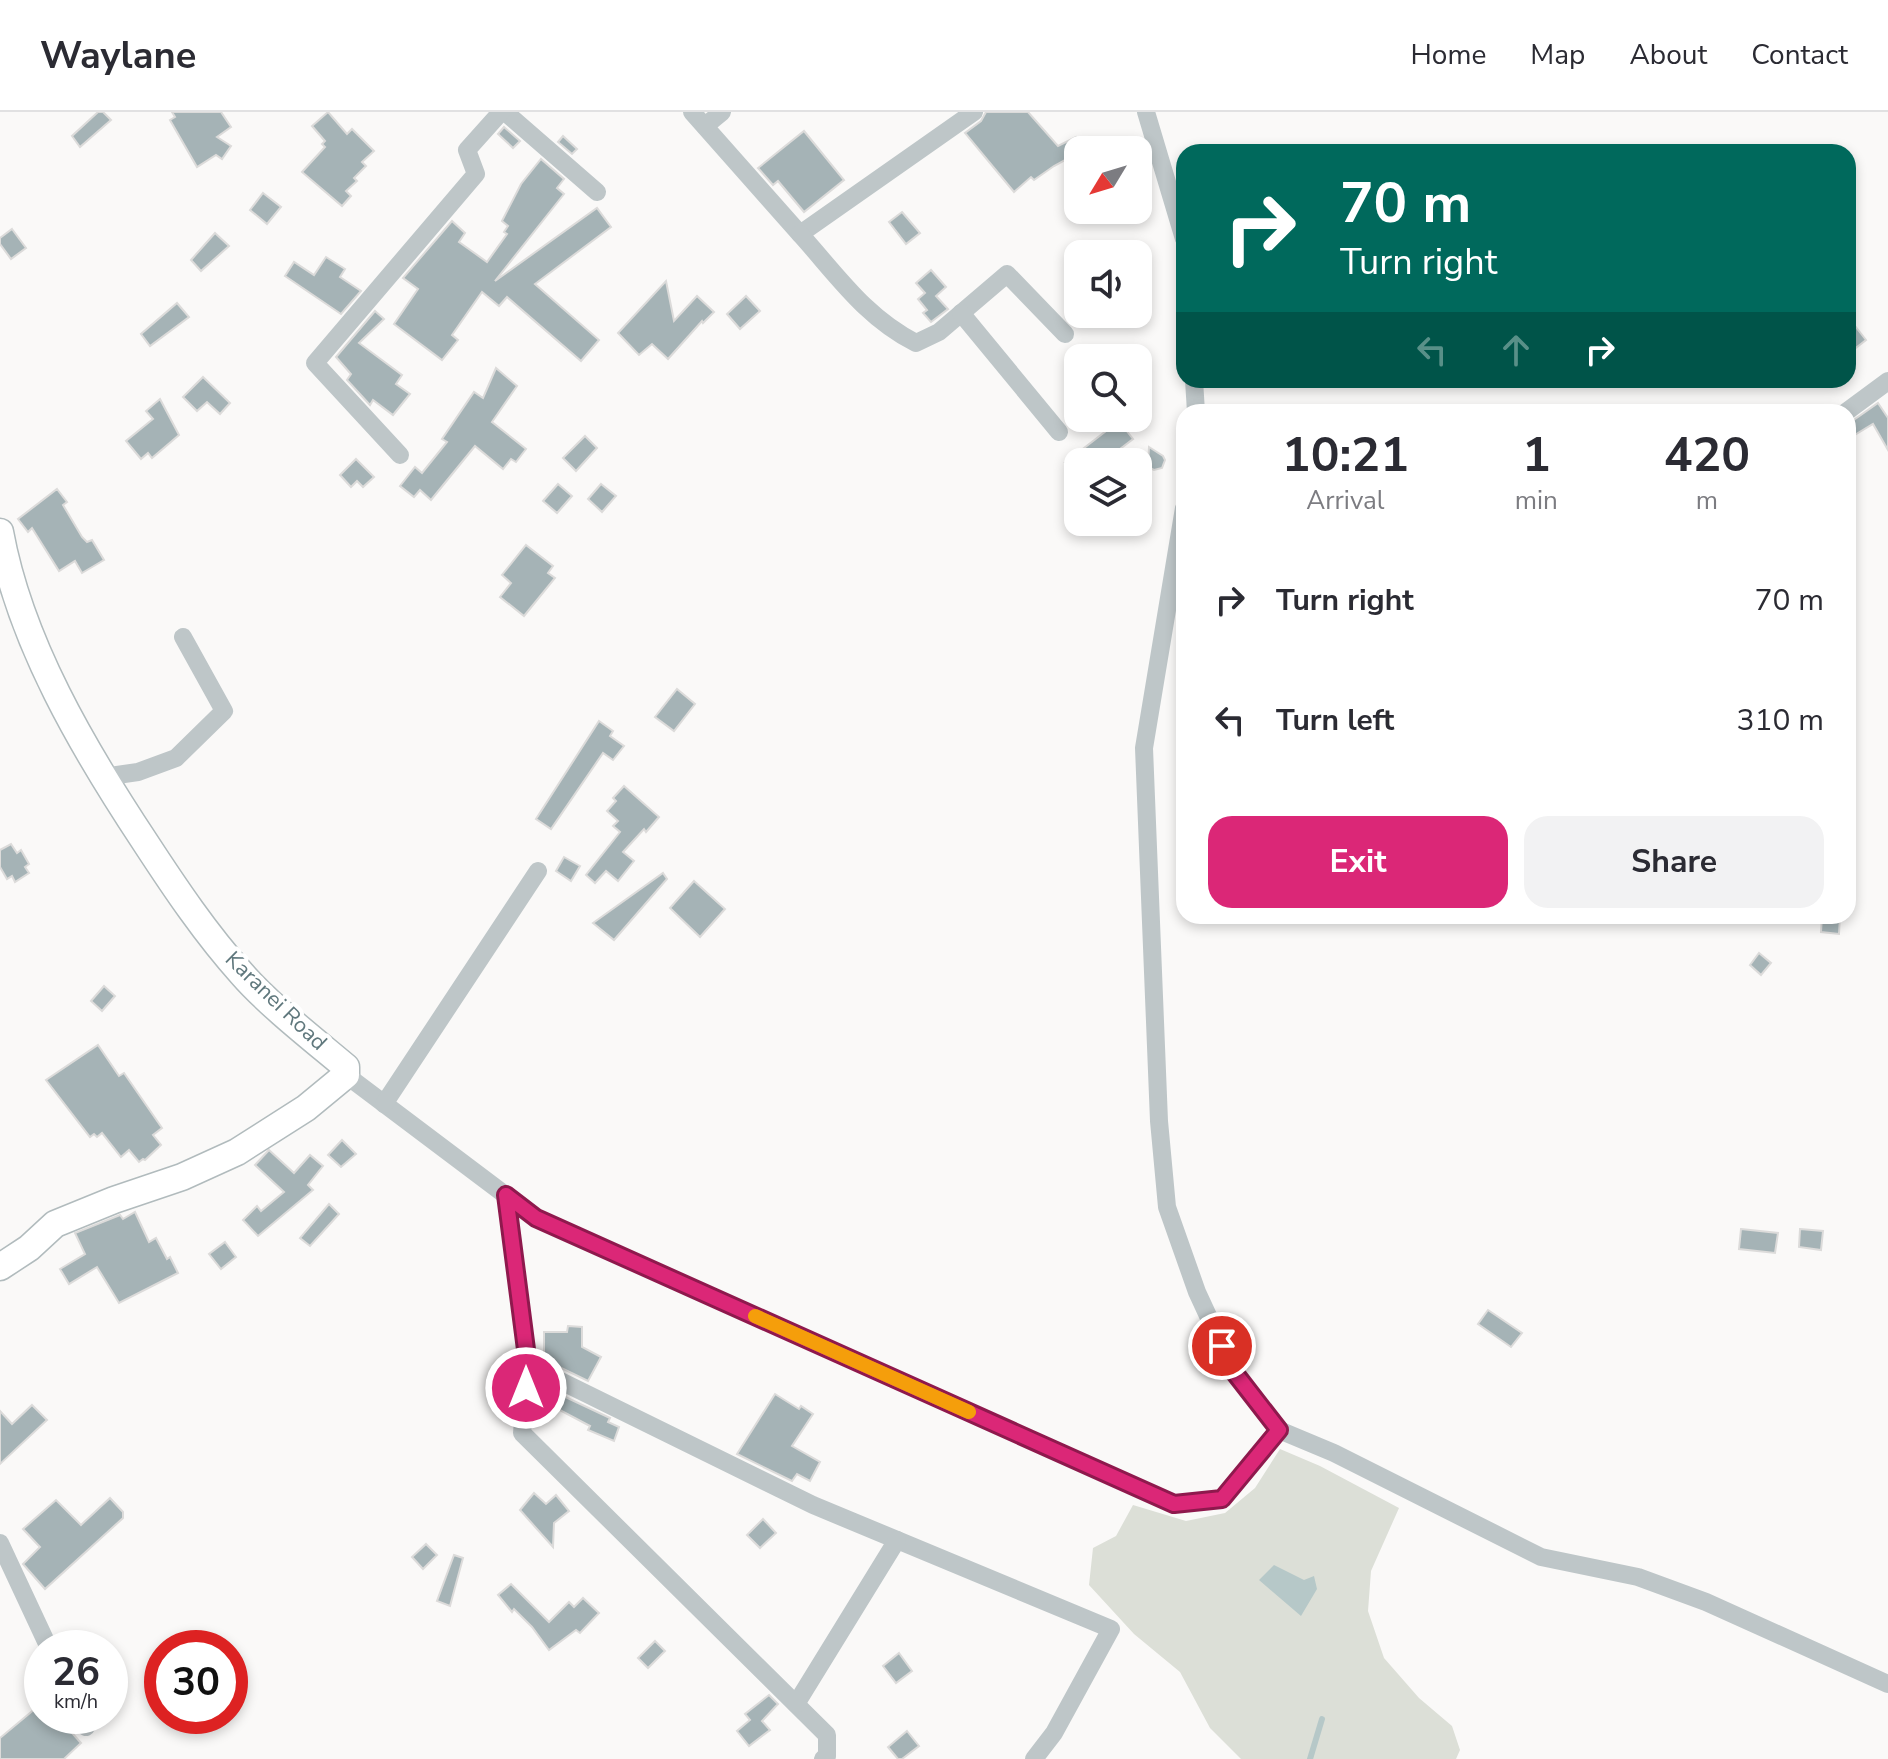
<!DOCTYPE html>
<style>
body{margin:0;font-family:"Nunito Sans",sans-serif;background:#f2f2f3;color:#2b2b33;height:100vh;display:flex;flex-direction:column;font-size:30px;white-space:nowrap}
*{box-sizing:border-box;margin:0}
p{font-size:26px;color:#7c7c81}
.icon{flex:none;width:44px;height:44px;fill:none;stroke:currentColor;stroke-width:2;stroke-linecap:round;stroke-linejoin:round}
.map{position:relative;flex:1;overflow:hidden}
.side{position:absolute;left:1176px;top:292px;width:680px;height:520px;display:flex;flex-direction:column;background:#fff;border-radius:24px;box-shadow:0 4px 12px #0003}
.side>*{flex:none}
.hud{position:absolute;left:1176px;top:32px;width:680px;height:244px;border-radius:24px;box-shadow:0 4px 12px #0003;background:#00695c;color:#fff;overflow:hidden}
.needle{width:52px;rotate:232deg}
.fabs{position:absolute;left:1064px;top:24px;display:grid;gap:16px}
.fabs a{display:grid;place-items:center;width:88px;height:88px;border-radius:16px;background:#fff;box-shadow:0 4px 12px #0003;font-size:40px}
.speed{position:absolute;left:24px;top:1518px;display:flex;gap:16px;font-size:40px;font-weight:700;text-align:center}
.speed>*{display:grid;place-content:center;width:104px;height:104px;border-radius:50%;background:#fff;box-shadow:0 4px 12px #0003;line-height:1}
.speed small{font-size:20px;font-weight:400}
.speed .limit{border:12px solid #d22;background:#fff;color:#111}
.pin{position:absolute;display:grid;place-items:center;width:68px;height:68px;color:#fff;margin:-34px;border:4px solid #fff;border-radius:50%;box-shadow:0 2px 8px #0007}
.me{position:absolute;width:88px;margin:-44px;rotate:0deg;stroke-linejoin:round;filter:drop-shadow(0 0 6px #0008)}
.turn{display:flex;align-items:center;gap:28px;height:168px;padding:0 32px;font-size:36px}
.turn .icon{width:104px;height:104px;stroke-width:2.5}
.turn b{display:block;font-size:56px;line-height:68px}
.lanes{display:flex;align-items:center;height:76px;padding:0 32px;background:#0003;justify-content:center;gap:40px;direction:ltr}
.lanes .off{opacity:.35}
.eta{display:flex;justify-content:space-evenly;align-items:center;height:136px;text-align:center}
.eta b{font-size:48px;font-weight:700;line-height:56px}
.button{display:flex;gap:16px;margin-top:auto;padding:16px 32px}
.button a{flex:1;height:92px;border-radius:24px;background:#db2777;color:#fff;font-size:32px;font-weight:700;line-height:92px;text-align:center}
.button a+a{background:#f2f2f3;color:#2b2b33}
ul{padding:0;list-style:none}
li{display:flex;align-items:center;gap:24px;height:120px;padding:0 32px}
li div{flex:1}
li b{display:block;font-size:30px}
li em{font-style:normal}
header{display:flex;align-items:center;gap:48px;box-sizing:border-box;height:112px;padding:0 40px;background:#fff;border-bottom:2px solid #e1e1e2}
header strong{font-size:38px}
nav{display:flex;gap:44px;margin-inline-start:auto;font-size:28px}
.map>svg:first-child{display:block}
</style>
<header>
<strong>Waylane</strong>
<nav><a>Home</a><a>Map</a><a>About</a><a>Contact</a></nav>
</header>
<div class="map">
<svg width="1888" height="1647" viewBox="0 0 1888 1647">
<rect width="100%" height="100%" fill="#faf9f8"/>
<path fill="#dcdfd7" d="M1280,1337L1320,1354L1399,1396L1371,1459L1368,1499L1384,1546L1419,1586L1452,1614L1460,1638L1456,1647H1241L1210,1616L1180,1560L1134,1522L1089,1473L1093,1436L1116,1424L1133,1393L1186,1409L1225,1401L1255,1376Z"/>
<path fill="#b6c8c8" d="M1274,1453L1304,1468L1314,1464L1317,1477L1301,1504L1259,1468Z"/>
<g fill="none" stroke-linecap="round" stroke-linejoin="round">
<path stroke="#b6c8c8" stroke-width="6" d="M1310,1647L1322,1607"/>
</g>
<g fill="#a5b3b6" stroke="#dcdbda" stroke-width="2">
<path d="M98,0H103L111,8L80,35L72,24Z"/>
<path d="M172,0H221L231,15L217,25L231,34L222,47L216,43L197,55L170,8L175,5Z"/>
<path d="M328,0L347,22L352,17L374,39L362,50L366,54L354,66L357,69L346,79L351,84L342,94L302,60L325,35L322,32L325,29L312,14Z"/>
<path d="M986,0H1028L1058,34L1076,25L1083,38H1078V41L1054,54L1034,68L1031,65L1014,80L965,21L981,9Z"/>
<path d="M504,15L520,29L513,36L498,22Z"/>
<path d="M804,19L844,68L804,100L778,69L773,73L758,56Z"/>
<path d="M563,24L577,37L572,42L558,30Z"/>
<path d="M541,47L564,67L557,76L564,82L495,169L597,96L611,115L535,172L599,228L581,249L507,185L499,194L482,180L452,223L458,228L442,248L394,212L418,177L403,166L452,109L465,121L459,130L487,150L507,122L504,120L508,114L502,109L521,72Z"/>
<path d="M263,81L281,95L267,112L250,98Z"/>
<path d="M902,100L920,121L906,132L889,110Z"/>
<path d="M12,117L26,136L11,147L0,132V126Z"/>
<path d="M215,121L229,134L201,159L191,148Z"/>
<path d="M326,145L345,157L340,165L361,179L341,202L285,164L294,150L314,163Z"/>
<path d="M931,158L946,175L936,184L948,197L931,210L923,201L927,198L918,187L925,181L916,171Z"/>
<path d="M666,169L674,209L697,184L714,200L703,211L702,209L668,247L652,232L639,243L618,221Z"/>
<path d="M746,184L760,199L740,217L727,202Z"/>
<path d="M177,191L189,205L150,234L141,222Z"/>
<path d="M375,199L384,207L359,231L402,263L396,272L410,282L393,303L373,288L370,293L347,268L351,262L336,245Z"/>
<path d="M1848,205L1866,228L1848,242Z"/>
<path d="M496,256L517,274L492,310L526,337L516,350L511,347L503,357L475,334L431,388L420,378L414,385L400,374L415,355L422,361L447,330L442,327L474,280L483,286Z"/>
<path d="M203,265L230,291L220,302L207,290L197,299L183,285Z"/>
<path d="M160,287L179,323L152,346L148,341L141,347L126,329L153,307L146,299Z"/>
<path d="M1878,291L1888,306V338L1873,312L1848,327V312Z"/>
<path d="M1119,309L1133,327L1103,350H1066Z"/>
<path d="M585,324L597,336L576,359L563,346Z"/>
<path d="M1149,335L1163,344L1165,348L1162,356L1154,358L1150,356L1148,352Z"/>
<path d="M356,347L374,365L363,375L357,369L351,375L340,363Z"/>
<path d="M558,372L572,384L557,401L543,389Z"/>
<path d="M601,372L616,384L602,400L588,387Z"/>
<path d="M57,377L67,390L63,393L82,425L87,430L92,428L104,448L82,461L75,449L59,459L32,416L28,420L18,407Z"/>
<path d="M526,433L553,454L548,461L555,466L524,504L500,485L511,471L502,463Z"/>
<path d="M677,577L695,592L674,619L655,605Z"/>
<path d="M599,609L613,619L610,624L624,634L613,648L603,641L551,717L536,707Z"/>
<path d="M624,674L659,705L646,720L644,717L623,740L634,749L618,769L606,759L595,771L586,763L620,720L613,714L618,709L607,699L616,689L613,686Z"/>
<path d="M11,732L17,741L21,738L29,752L25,755L29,761L15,770L12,764L7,767L0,755V738Z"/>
<path d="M564,745L580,754L571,769L556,759Z"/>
<path d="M663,761L667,767L614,828L593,811Z"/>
<path d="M694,769L725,797L700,825L670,796Z"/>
<path d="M1822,804H1840L1839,822L1821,820Z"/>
<path d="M1759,841L1771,851L1761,863L1750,853Z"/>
<path d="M104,874L115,884L102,899L91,889Z"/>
<path d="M98,933L119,964L124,961L162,1016L153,1023L161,1033L145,1048L143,1047L139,1050L129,1038L121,1045L102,1021L97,1025L94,1022L90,1025L46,968Z"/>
<path d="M342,1028L356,1042L341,1055L328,1043Z"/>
<path d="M269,1038L294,1061L310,1043L323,1054L308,1073L313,1078L258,1124L243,1108L257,1094L261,1099L284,1080L255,1053Z"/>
<path d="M329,1092L339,1102L310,1134L300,1126Z"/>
<path d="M135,1100L149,1130L156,1126L167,1147L170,1145L178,1161L119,1191L97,1155L69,1172L60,1157L85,1142L75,1121L120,1103L123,1107Z"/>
<path d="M1741,1117L1778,1121L1775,1141L1739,1137Z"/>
<path d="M1800,1117L1823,1119L1821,1138L1799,1135Z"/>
<path d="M225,1130L236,1145L221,1157L209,1142Z"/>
<path d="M1488,1198L1522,1221L1511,1235L1478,1212Z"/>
<path d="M568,1214L582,1215V1235L601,1245L588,1269L551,1251L553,1247H544V1220H567Z"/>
<path d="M540,1273L610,1306L608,1310L619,1315L614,1329L588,1318L590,1314L537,1286Z"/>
<path d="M775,1282L799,1297L801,1294L813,1302L792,1334L820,1350L810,1369L797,1362L792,1369L737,1342Z"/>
<path d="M32,1293L47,1308L0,1352V1299L12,1312Z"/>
<path d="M534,1381L546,1392L556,1383L569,1399L554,1411L553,1435L520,1398Z"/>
<path d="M110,1386L123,1400V1406L45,1477L23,1452L40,1435L23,1417L56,1388L81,1413Z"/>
<path d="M763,1407L776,1421L760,1436L747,1423Z"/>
<path d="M426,1432L437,1443L423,1457L412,1445Z"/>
<path d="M454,1443L463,1446L450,1494L437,1489Z"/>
<path d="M511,1472L549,1510L569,1490L574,1495L583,1486L599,1501L580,1521L576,1518L549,1538L532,1515L514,1497L512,1500L498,1483Z"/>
<path d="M655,1529L665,1539L648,1556L638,1546Z"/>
<path d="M899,1541L912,1559L896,1571L883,1554Z"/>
<path d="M769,1583L778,1592L762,1609L770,1618L749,1634L737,1619L750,1608L745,1602Z"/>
<path d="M42,1591V1604H57L81,1631L64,1647H0V1626Z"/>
<path d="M907,1619L919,1634L902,1647H898L888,1635Z"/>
</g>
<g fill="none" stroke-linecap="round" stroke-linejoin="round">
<g stroke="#b1bbbd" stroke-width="29">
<path id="secondary" d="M0,420C20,530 84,638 145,730C175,776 206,822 242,862C269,893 314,928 346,955V963L306,996L237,1040L182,1065L114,1088L55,1112L29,1136L0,1155"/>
</g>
<g stroke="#bec6c8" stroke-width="18">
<path d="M505,0L597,80"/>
<path d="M692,0L800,122L974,0"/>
<path d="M1146,0L1184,127"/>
<path d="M705,14L722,0"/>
<path d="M800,122C837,163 865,205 916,231L939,220L1007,162L1065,222"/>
<path d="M961,201L1059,320"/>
<path d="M1194,268L1196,300"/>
<path d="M1846,300L1888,269"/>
<path d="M400,343L315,251L476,62L467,38L501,0"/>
<path d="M1184,396L1144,636L1159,1009L1167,1095L1197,1180L1234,1260L1279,1318L1334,1341L1541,1445L1638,1465L1706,1490L1888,1572"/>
<path d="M103,665L138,660L176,646L224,599L183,525"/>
<path d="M346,963L536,1106L1174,1392L1222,1387L1279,1318"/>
<path d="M384,992L538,759"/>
<path d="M506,1083L528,1253L522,1321L827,1623V1644L823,1647"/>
<path d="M528,1253L813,1393L1111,1517L1054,1621L1034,1647"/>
<path d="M0,1431L49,1536"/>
<path d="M796,1592L897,1428"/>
<path d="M81,1604L86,1615"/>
</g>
<use href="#secondary" stroke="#fff" stroke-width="26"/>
</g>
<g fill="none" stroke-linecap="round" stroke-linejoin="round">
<g stroke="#8e194d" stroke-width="20">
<path id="route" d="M526,1276L528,1253L506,1083L536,1106L1174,1392L1222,1387L1279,1318L1234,1260L1222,1234"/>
</g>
<use href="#route" stroke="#db2777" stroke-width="14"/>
<path stroke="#f59e0b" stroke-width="14" d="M755,1204L969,1300"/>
</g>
<g text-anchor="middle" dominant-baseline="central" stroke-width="8" stroke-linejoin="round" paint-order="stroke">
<g font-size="22" fill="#60787d" stroke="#fff">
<text transform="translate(276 889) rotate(44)">Karanei Road</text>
</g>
</g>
</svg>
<div class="fabs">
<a><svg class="needle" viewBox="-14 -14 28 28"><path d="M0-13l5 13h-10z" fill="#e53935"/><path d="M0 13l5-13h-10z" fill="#7c7c81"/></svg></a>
<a><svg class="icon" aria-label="sound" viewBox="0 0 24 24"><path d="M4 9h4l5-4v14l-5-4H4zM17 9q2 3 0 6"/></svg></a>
<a><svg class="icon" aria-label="search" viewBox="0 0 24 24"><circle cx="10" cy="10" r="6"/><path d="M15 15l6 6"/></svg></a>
<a><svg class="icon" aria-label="layers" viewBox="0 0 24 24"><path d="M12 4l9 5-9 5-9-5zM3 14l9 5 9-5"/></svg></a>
</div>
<div class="speed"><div>26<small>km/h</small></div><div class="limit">30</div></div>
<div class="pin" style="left:1222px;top:1234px;background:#d93025"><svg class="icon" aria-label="arrive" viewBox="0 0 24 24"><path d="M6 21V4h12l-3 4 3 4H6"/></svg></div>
<svg class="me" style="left:526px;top:1276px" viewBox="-20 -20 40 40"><circle r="17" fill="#db2777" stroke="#fff" stroke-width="3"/><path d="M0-11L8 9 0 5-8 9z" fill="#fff"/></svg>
<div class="hud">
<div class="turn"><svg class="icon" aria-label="right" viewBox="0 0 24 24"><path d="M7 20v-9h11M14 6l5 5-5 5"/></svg><div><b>70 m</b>Turn right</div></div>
<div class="lanes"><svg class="icon off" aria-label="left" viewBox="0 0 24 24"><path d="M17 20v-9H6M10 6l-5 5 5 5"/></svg><svg class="icon off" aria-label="ahead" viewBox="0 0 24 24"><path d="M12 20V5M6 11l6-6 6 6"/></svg><svg class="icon" aria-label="right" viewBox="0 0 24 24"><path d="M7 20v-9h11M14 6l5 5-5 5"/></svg></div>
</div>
<section class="side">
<div class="eta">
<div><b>10:21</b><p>Arrival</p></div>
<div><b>1</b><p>min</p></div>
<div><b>420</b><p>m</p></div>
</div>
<ul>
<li><svg class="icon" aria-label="right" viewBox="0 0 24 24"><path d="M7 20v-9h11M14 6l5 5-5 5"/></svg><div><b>Turn right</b></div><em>70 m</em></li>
<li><svg class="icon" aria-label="left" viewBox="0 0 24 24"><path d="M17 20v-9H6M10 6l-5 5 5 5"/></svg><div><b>Turn left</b></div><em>310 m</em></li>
</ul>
<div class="button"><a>Exit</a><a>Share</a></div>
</section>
</div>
